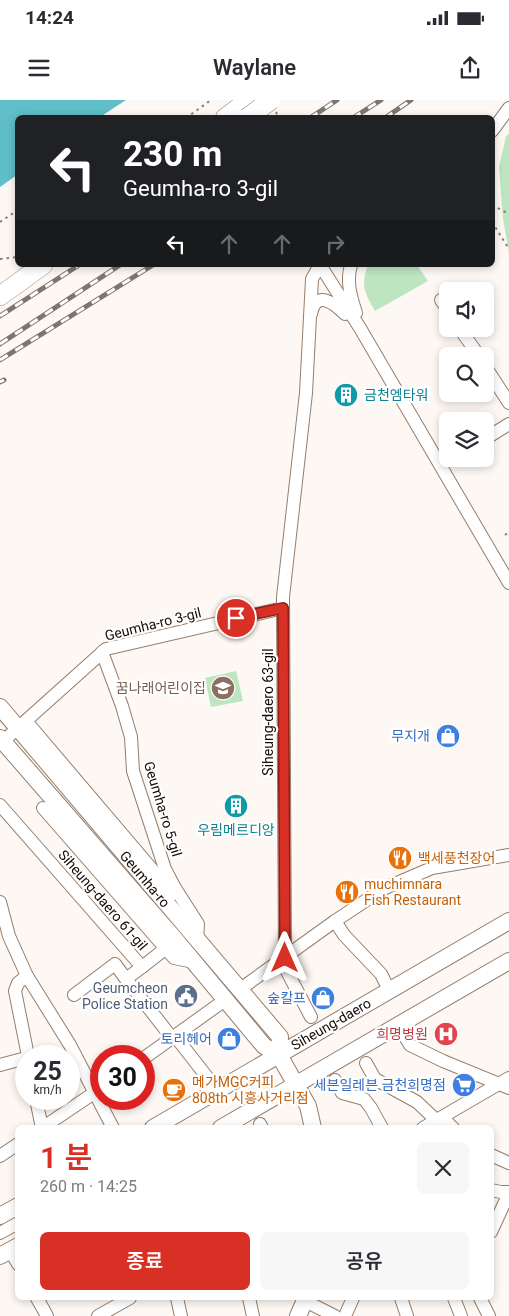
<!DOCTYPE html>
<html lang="ko">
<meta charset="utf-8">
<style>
body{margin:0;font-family:Roboto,"Noto Sans KR",sans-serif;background:#f7f7f7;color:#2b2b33;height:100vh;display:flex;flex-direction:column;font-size:19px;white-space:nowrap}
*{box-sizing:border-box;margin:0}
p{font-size:16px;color:#7c7c81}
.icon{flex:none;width:28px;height:28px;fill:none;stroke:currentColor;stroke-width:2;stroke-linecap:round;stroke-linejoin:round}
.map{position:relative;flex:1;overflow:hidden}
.side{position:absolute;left:15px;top:1025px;width:479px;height:175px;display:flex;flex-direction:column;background:#fff;border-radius:8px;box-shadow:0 2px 8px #0003}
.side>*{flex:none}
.top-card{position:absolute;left:15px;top:15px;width:480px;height:152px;border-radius:8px;box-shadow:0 2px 8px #0003;background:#202124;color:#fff;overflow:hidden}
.fabs{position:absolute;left:439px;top:182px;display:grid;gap:10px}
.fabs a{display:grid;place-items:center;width:55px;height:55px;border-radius:8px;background:#fff;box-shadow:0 2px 8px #0003;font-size:25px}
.speed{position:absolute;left:15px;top:945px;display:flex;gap:10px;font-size:25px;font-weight:700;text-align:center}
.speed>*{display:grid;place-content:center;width:65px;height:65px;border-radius:50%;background:#fff;box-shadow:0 2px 8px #0003;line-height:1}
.speed small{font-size:12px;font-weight:400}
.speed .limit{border:8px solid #d22;background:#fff;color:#111}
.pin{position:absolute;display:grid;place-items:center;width:42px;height:42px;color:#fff;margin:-21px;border:2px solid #fff;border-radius:50%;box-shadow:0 1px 5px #0007}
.me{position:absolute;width:55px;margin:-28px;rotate:0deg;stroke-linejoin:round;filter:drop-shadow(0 0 4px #0008)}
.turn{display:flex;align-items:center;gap:18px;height:105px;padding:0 25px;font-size:22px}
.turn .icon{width:65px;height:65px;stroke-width:2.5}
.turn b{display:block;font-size:35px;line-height:42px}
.lanes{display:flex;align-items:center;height:48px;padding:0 25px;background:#0003;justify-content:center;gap:25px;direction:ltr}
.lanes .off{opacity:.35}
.round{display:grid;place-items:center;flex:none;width:52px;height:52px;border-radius:8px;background:#f7f7f7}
.headline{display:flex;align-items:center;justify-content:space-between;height:85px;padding:0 25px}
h1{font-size:30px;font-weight:600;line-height:38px;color:#d93025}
.primary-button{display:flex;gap:10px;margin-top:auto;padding:10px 25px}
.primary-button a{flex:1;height:58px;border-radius:8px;background:#d93025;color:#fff;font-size:20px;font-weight:600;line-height:58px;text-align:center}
.primary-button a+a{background:#f7f7f7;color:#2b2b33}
.status{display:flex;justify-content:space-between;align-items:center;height:35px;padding:0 25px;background:#fff;direction:ltr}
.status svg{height:14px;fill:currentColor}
header{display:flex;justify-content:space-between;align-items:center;height:65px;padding:0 25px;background:#fff;font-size:22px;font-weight:600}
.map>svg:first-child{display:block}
</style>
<div class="status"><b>14:24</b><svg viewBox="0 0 49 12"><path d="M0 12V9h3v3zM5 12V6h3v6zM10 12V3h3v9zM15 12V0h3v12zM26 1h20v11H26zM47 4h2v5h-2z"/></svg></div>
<header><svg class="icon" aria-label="menu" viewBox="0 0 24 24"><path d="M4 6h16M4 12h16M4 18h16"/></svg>Waylane<svg class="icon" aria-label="share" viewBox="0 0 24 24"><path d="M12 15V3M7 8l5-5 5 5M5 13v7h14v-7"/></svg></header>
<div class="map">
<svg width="509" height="1216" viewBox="0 0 509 1216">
<rect width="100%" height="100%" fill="#fdf8f3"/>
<g fill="#bde5c0">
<path d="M509,34V153L503,119L499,67L506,36Z"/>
<path d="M368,165H417L428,181L375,211C365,193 360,186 368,165Z"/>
<path d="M236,571L243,601L211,607L205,578Z"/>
</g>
<path fill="#5fbec7" d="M0,0H126L100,17L18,18L17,75L0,87Z"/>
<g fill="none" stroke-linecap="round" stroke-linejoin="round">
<g stroke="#967d6a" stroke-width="14">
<g id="minor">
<path d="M492,31L509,8"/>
<path d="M320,165L360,228L509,483"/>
<path d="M351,165C346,182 351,197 356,213"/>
<path d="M441,200L448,210"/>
<path d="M311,214C316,189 334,203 345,214"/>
<path d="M460,229L479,256"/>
<path d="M485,266L509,303"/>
<path d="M485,339L509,324"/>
<path d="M102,552L122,606L131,637L133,671L165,769L175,788L198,824L197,841"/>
<path d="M26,621L173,794"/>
<path d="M0,644L106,549L283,508"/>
<path d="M0,705L142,867L126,879L172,938"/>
<path d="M43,708L174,858L194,862"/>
<path d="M0,802L9,836L27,876L70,945L113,1028"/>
<path d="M335,821L344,835L381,874L389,890"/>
<path d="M285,858L283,497L306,293L312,179L320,165"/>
<path d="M281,860L311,917"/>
<path d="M142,867L165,849"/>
<path d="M27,876L18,883L15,891L28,956"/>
<path d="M239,890L335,821L383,789L432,768L509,755"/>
<path d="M74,895L115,864L126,879"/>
<path d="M398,925L410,945L443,961L509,988"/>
<path d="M175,936L207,977"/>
<path d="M144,958L225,900"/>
<path d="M366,963L375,979L417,1002L436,1020L446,1021L453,1028"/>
<path d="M0,965L26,958"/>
<path d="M335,980L342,993L364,999L371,1008L382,1028"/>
<path d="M36,999L42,1028"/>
<path d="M260,1024L262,1028"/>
<path d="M42,1028L100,989"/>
<path d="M423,1028L509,978"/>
<path d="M491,1055L509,1063"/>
<path d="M0,1056L18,1044"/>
<path d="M491,1090L501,1092H509"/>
<path d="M491,1132L509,1093"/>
<path d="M0,1133L18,1123"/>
<path d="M10,1150L18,1164"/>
<path d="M37,1198L47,1216"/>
<path d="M177,1198L181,1216"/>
<path d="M249,1198L253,1216"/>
<path d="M401,1198L407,1216"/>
<path d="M454,1198L461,1216"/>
<path d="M480,1198L489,1216"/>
<path d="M305,1201L335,1216"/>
<path d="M98,1216L130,1198"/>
<path d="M345,1216L353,1198"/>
</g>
</g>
<g stroke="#967d6a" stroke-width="18">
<g id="major">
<path d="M0,607L280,937L279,955"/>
<path d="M0,638L174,838L264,946L279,955L308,1006L313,1028"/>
<path d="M153,1028L509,821"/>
<path d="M221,1028L509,861"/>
<path d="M0,1116L18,1106"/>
<path d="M0,1156L18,1146"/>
<path d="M298,1216L306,1198"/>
</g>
</g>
<g stroke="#967d6a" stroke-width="20">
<g id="highway">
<path d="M225,18L249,0"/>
<path d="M0,196L43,165"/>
</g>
</g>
<g stroke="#88817c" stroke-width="2" stroke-dasharray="2.5 4" stroke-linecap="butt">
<path d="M276,12L279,18"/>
<path d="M186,18L211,0"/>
<path d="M492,105L509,114"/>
<path d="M0,122L18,110"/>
<path d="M492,122L509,149"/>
<path d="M0,159L18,157"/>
<path d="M505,435L509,432"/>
</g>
<use href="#minor" stroke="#fff" stroke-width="12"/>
<use href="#major" stroke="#fff" stroke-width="16"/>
<use href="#highway" stroke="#fff" stroke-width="19"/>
<g stroke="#7c7570" stroke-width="5">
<g id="rail">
<path d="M310,18L337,0"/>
<path d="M353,18L381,0"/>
<path d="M385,18L411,0"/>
<path d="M0,216L79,165"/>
<path d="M0,244L120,165"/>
<path d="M0,260L153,165"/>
<path d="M0,282L4,280"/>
</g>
</g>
<use href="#rail" stroke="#fff" stroke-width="3" stroke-dasharray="9" stroke-linecap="butt"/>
<g stroke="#967d6a" stroke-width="20" stroke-linecap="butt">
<path id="highway-bridge" d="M247,18L271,0"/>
</g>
<use href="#highway-bridge" stroke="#fff" stroke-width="19"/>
</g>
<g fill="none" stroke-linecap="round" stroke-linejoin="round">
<g stroke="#8d1f18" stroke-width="12">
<path id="route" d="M236,518L283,508L285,858"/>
</g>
<use href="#route" stroke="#d93025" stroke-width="9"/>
</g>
<defs>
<g id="building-disc" transform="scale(1.25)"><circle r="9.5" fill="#0f9aa8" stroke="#fff"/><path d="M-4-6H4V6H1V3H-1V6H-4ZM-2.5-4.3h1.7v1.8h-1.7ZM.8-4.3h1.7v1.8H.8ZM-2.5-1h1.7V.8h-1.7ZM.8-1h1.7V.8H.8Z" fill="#fff"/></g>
<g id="school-disc" transform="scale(1.25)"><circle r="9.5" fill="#8d6e63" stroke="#fff"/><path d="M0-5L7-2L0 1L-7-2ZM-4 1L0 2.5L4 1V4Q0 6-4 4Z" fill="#fff"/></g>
<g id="shop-disc" transform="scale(1.25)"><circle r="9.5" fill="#3f7fe0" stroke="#fff"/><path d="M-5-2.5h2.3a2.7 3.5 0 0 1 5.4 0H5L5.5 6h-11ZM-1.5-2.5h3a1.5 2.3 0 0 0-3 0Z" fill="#fff"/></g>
<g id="restaurant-disc" transform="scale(1.25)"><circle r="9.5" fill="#e8710a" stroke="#fff"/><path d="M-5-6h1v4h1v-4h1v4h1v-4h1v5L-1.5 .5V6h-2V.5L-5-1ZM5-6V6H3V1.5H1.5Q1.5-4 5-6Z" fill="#fff"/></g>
<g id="civic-disc" transform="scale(1.25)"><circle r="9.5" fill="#5c6f8a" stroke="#fff"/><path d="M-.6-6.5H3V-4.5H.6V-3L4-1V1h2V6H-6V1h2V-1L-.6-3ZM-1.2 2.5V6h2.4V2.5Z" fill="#fff"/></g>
<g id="hospital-disc" transform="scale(1.25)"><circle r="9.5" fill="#e0444e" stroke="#fff"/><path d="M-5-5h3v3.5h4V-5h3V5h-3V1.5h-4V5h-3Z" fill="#fff"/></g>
<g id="supermarket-disc" transform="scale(1.25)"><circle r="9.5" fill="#3f7fe0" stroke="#fff"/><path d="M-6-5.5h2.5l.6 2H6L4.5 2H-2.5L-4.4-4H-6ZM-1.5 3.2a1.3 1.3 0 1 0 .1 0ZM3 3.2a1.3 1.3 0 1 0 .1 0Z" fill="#fff"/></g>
<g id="cafe-disc" transform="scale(1.25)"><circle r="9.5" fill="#e8710a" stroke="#fff"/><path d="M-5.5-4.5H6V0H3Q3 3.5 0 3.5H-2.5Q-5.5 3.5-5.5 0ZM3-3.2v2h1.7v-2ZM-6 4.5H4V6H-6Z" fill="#fff"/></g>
</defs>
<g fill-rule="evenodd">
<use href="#building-disc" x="346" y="295"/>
<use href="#school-disc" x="223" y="588"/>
<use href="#shop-disc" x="448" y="636"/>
<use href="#building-disc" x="236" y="706"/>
<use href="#restaurant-disc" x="400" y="758"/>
<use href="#restaurant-disc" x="347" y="792"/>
<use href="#civic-disc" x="186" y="896"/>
<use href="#shop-disc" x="323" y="898"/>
<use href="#hospital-disc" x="446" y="934"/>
<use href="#shop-disc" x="229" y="939"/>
<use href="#supermarket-disc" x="464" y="985"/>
<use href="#cafe-disc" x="174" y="990"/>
</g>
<g text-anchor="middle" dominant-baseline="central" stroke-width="4.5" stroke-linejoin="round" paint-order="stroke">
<g font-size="14" fill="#0d838f" stroke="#fff" text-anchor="start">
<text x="364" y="295">금천엠타워</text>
<text x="236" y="730" text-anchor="middle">우림메르디앙</text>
</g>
<g font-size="14" fill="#130a05" stroke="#fff">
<text transform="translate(153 524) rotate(-14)">Geumha-ro 3-gil</text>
<text transform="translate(268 612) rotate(-90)">Siheung-daero 63-gil</text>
<text transform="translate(163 709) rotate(73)">Geumha-ro 5-gil</text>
<text transform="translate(145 779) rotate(50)">Geumha-ro</text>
<text transform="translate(103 800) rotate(49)">Siheung-daero 61-gil</text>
<text transform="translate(331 924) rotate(-30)">Siheung-daero</text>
</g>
<g font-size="14" fill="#785e54" stroke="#fff" text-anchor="end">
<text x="206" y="588">꿈나래어린이집</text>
</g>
<g font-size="14" fill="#366cbe" stroke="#fff" text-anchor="end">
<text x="430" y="636">무지개</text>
<text x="306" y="898">숲칼프</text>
<text x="212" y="939">토리헤어</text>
<text x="446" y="985">세븐일레븐 금천희명점</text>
</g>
<g font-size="14" fill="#c56008" stroke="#fff" text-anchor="start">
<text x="418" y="758">백세풍천장어</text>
<text x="364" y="784">muchimnara<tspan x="364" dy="16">Fish Restaurant</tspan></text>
<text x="192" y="982">메가MGC커피<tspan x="192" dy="16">808th 시흥사거리점</tspan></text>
</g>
<g font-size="14" fill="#4e5e75" stroke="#fff" text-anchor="end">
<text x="168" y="888">Geumcheon<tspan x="168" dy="16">Police Station</tspan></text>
</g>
<g font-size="14" fill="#be3a42" stroke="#fff" text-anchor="end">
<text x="428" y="934">희명병원</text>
</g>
</g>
</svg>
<div class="fabs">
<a><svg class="icon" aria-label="sound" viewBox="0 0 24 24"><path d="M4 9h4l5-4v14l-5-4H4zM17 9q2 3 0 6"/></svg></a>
<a><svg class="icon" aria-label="search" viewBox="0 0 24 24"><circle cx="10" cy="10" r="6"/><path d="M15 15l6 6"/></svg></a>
<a><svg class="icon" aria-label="layers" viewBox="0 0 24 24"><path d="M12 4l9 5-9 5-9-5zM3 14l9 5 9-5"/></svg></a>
</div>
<div class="speed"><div>25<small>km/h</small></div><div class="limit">30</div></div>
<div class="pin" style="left:236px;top:518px;background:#d93025"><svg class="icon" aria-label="arrive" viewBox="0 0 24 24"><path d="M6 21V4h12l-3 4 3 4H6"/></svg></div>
<svg class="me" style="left:285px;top:858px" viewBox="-20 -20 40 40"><path d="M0-17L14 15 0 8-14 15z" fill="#d93025" stroke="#fff" stroke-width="4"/></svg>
<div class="top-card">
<div class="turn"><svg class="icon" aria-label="left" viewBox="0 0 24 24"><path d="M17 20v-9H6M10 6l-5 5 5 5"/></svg><div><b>230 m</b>Geumha-ro 3-gil</div></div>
<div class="lanes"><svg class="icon" aria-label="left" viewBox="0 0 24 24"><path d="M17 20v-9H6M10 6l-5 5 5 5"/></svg><svg class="icon off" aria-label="ahead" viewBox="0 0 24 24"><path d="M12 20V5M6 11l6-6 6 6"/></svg><svg class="icon off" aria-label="ahead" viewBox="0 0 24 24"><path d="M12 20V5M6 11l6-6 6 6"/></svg><svg class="icon off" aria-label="right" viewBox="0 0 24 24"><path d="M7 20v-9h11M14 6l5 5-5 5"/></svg></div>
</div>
<section class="side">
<div class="headline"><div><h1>1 분</h1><p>260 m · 14:25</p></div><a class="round"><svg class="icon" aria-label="close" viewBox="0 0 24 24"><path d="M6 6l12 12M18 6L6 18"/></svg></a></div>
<div class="primary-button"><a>종료</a><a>공유</a></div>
</section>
</div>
